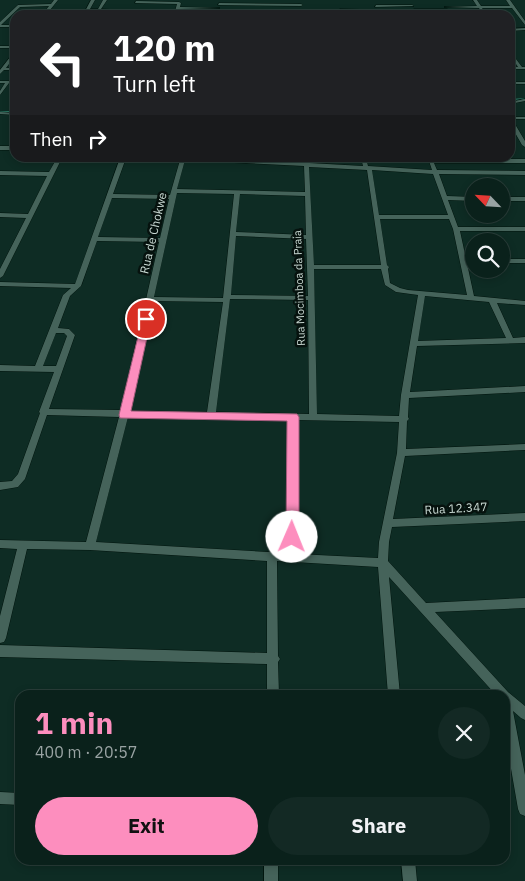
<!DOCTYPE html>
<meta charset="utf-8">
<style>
body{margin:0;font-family:"IBM Plex Sans",sans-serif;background:#132924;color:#f1f3f6;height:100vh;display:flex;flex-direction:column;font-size:19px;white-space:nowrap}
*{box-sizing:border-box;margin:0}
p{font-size:16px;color:#99a3a3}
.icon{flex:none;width:28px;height:28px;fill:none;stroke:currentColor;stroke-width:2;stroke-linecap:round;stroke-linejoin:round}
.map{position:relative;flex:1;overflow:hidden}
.drawer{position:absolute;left:15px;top:690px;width:495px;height:175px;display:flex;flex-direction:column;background:#0a211b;border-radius:15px;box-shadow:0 2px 8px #0003,0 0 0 1px #2a3e3a}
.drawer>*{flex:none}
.top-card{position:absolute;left:10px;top:10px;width:505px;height:152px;border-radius:15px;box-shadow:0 2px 8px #0003,0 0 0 1px #2a3e3a;background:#202124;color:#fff;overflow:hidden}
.needle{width:32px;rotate:295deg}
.fabs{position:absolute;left:465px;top:178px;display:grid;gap:10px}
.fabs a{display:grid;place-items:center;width:45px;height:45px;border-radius:50%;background:#0a211b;box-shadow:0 2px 8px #0003,0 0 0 1px #2a3e3a;font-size:25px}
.pin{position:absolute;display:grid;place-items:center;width:42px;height:42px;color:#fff;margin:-21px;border:2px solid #fff;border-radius:50%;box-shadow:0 1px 5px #0007}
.me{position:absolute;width:55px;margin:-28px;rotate:1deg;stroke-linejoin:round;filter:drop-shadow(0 0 4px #0008)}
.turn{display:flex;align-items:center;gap:18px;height:105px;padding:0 20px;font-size:22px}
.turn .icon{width:65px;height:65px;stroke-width:2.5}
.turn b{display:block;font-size:35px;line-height:42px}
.then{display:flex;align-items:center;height:48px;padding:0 20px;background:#0003;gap:10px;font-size:19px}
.round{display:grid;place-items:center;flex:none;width:52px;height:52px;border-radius:26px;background:#132924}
.summary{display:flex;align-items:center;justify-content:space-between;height:85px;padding:0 20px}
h1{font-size:30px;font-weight:800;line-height:38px;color:#fd8ebe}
.action{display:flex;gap:10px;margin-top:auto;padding:10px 20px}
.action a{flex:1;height:58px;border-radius:30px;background:#fd8ebe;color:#111;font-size:20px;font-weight:800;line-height:58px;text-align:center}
.action a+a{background:#132924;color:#f1f3f6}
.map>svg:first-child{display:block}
</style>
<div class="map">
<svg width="525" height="881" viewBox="0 0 525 881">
<rect width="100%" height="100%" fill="#0e2c24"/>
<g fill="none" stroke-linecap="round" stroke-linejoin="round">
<g fill="#2b7764" fill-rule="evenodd">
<path d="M525,98V100L510,101V99Z"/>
<rect x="0" y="111" width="15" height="2"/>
</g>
<g stroke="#00140d" stroke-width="1">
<g id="minor">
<path d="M54,0H58L46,15H42L49,6L20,7L1,25H15V27H0V22L18,5L51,4Z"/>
<path d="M91,0H95L90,9H98L103,0H107L101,9L134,11L132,12L89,11L87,15H83Z"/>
<path d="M473,0H477L481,6H510L506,0H510L525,21V25L512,8H482L487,15H483L479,8L444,7L477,6Z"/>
<path d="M136,1L179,2L181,3L180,7L220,8L179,9L178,15H174L177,4L135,3Z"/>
<path d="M219,3L301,4L303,5L301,6L218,5Z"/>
<path d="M376,5H412L414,6L375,7Z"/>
<path d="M340,9L379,10L342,11V15L299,12L301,11L338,12Z"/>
<path d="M414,9H447L449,10L413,11Z"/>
<path d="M525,28V30L510,31V29Z"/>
<rect x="0" y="46" width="15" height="2"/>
<path d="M510,51L522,67H525V69H510V67H518L510,55Z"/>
<path d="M14,52H15V56L6,68H15V70H4L0,74V70Z"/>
<path d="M0,81H15V83H9L0,95V91L5,83H0Z"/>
<rect x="510" y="82" width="15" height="2"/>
<path d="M525,99V101L510,104V102Z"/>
<path d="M0,112L15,113V115L0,114Z"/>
<path d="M510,117H525V119H512L525,141V147L522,145L510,124Z"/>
<path d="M15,124V130H12V126Z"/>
<rect x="0" y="146" width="15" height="4"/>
<path d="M57,158H62L3,276L0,278V269L26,218L0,217V213L28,214L47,176L0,175V171L49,172Z"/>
<path d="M120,158H126L113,194L170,195L180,160L178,158L303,163L304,158H308L309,163L363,166L361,158H366L368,166L432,170L428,158H432L433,159H525V163H434L437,170L525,171V175L439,174L447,196L474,197V201L448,200L458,227H525V231H460L474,296L525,301V305L497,303L513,338L525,337V343L417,346L410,392L525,386V392L409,398L408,417L409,419L407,421L406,449L525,444V450L405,456L393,519L525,513V521L392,527L389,542L388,561L426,603L525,598V608L435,612L508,692L525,706V720L521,718L513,711L525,775V816L520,814L518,809L505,734V695H496L389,577L400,695H388L378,567L277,561L278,656L280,659L278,662L279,695H267V664L0,657V645L267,653V561L90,550L27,549L6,638L4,642L0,643V616L17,549L0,548V540L86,542L119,417L47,415L25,479L18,487L0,490V482L12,481L18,474L40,413L39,412L54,372L0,371V365L35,366L63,295L71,288L0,286V282L75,284ZM185,160L304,166L305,192L177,189ZM309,167L367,170L381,265H314ZM372,170L433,174L448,215H379ZM177,193L234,194L223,298L154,297ZM240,194L305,196L306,235L236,232ZM112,198L169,199L160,238L98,237ZM380,219H449L453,229L467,295L408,290L400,288L390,283L388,269L389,267L387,265ZM236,236L306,239L308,296L231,295ZM97,241L159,242L121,410L49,409L75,335L69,329L58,328L70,296L81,286ZM314,269H381L385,285L396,292L418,295L401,395L399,416L317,414ZM425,296L489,302L506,338L418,341ZM230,299L308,300L309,414L216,412ZM153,301L223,302L207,412L129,411ZM56,333H64L67,336L56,366H43ZM128,417L289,420L287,553L276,552L272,551L268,552L96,542ZM297,420L399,422L397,453L379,542L378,558L297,554Z"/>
<rect x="501" y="197" width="24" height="4"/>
<rect x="501" y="259" width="24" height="4"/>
<path d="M0,792L20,793V805L0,804Z"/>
<rect x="264" y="860" width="14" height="21"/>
<path d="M401,860H415L417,881H403Z"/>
</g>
</g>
<use href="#minor" fill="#45635a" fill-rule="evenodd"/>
</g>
<path fill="#fd8ebe" stroke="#a45c7c" d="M143,316H149L151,319L131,411L297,414L299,417V537L297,541L292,543L288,541L286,537L287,421L120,418L119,415Z"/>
<g text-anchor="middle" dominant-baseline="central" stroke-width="5" stroke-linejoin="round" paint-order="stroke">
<g font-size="11" fill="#c8d8d2" stroke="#06120e">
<text transform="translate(299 288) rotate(-92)">Rua Mocimboa da Praia</text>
</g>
<g font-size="12" fill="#c8d8d2" stroke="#06120e">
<text transform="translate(153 233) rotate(-77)">Rua de Chokwe</text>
<text transform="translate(456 508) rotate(-3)">Rua 12.347</text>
</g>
</g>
</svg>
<div class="fabs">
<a><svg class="needle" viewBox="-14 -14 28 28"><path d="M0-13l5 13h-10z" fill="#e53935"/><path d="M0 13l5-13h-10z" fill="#99a3a3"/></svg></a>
<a><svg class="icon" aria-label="search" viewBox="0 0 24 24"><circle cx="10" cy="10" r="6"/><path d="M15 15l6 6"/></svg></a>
</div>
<div class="pin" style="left:146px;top:319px;background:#d93025"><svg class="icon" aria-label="arrive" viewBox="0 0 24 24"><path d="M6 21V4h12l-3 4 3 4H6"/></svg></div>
<svg class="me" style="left:292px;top:537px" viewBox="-20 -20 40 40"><circle r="19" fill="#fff"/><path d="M0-13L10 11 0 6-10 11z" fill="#fd8ebe"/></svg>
<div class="top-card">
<div class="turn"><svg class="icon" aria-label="left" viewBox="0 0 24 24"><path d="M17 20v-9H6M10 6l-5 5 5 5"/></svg><div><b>120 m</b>Turn left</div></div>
<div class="then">Then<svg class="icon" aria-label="right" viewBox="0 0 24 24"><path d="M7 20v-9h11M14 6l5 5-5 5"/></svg></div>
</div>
<section class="drawer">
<div class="summary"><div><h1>1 min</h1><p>400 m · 20:57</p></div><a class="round"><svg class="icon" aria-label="close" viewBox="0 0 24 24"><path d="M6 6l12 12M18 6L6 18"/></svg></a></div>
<div class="action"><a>Exit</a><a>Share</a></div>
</section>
</div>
